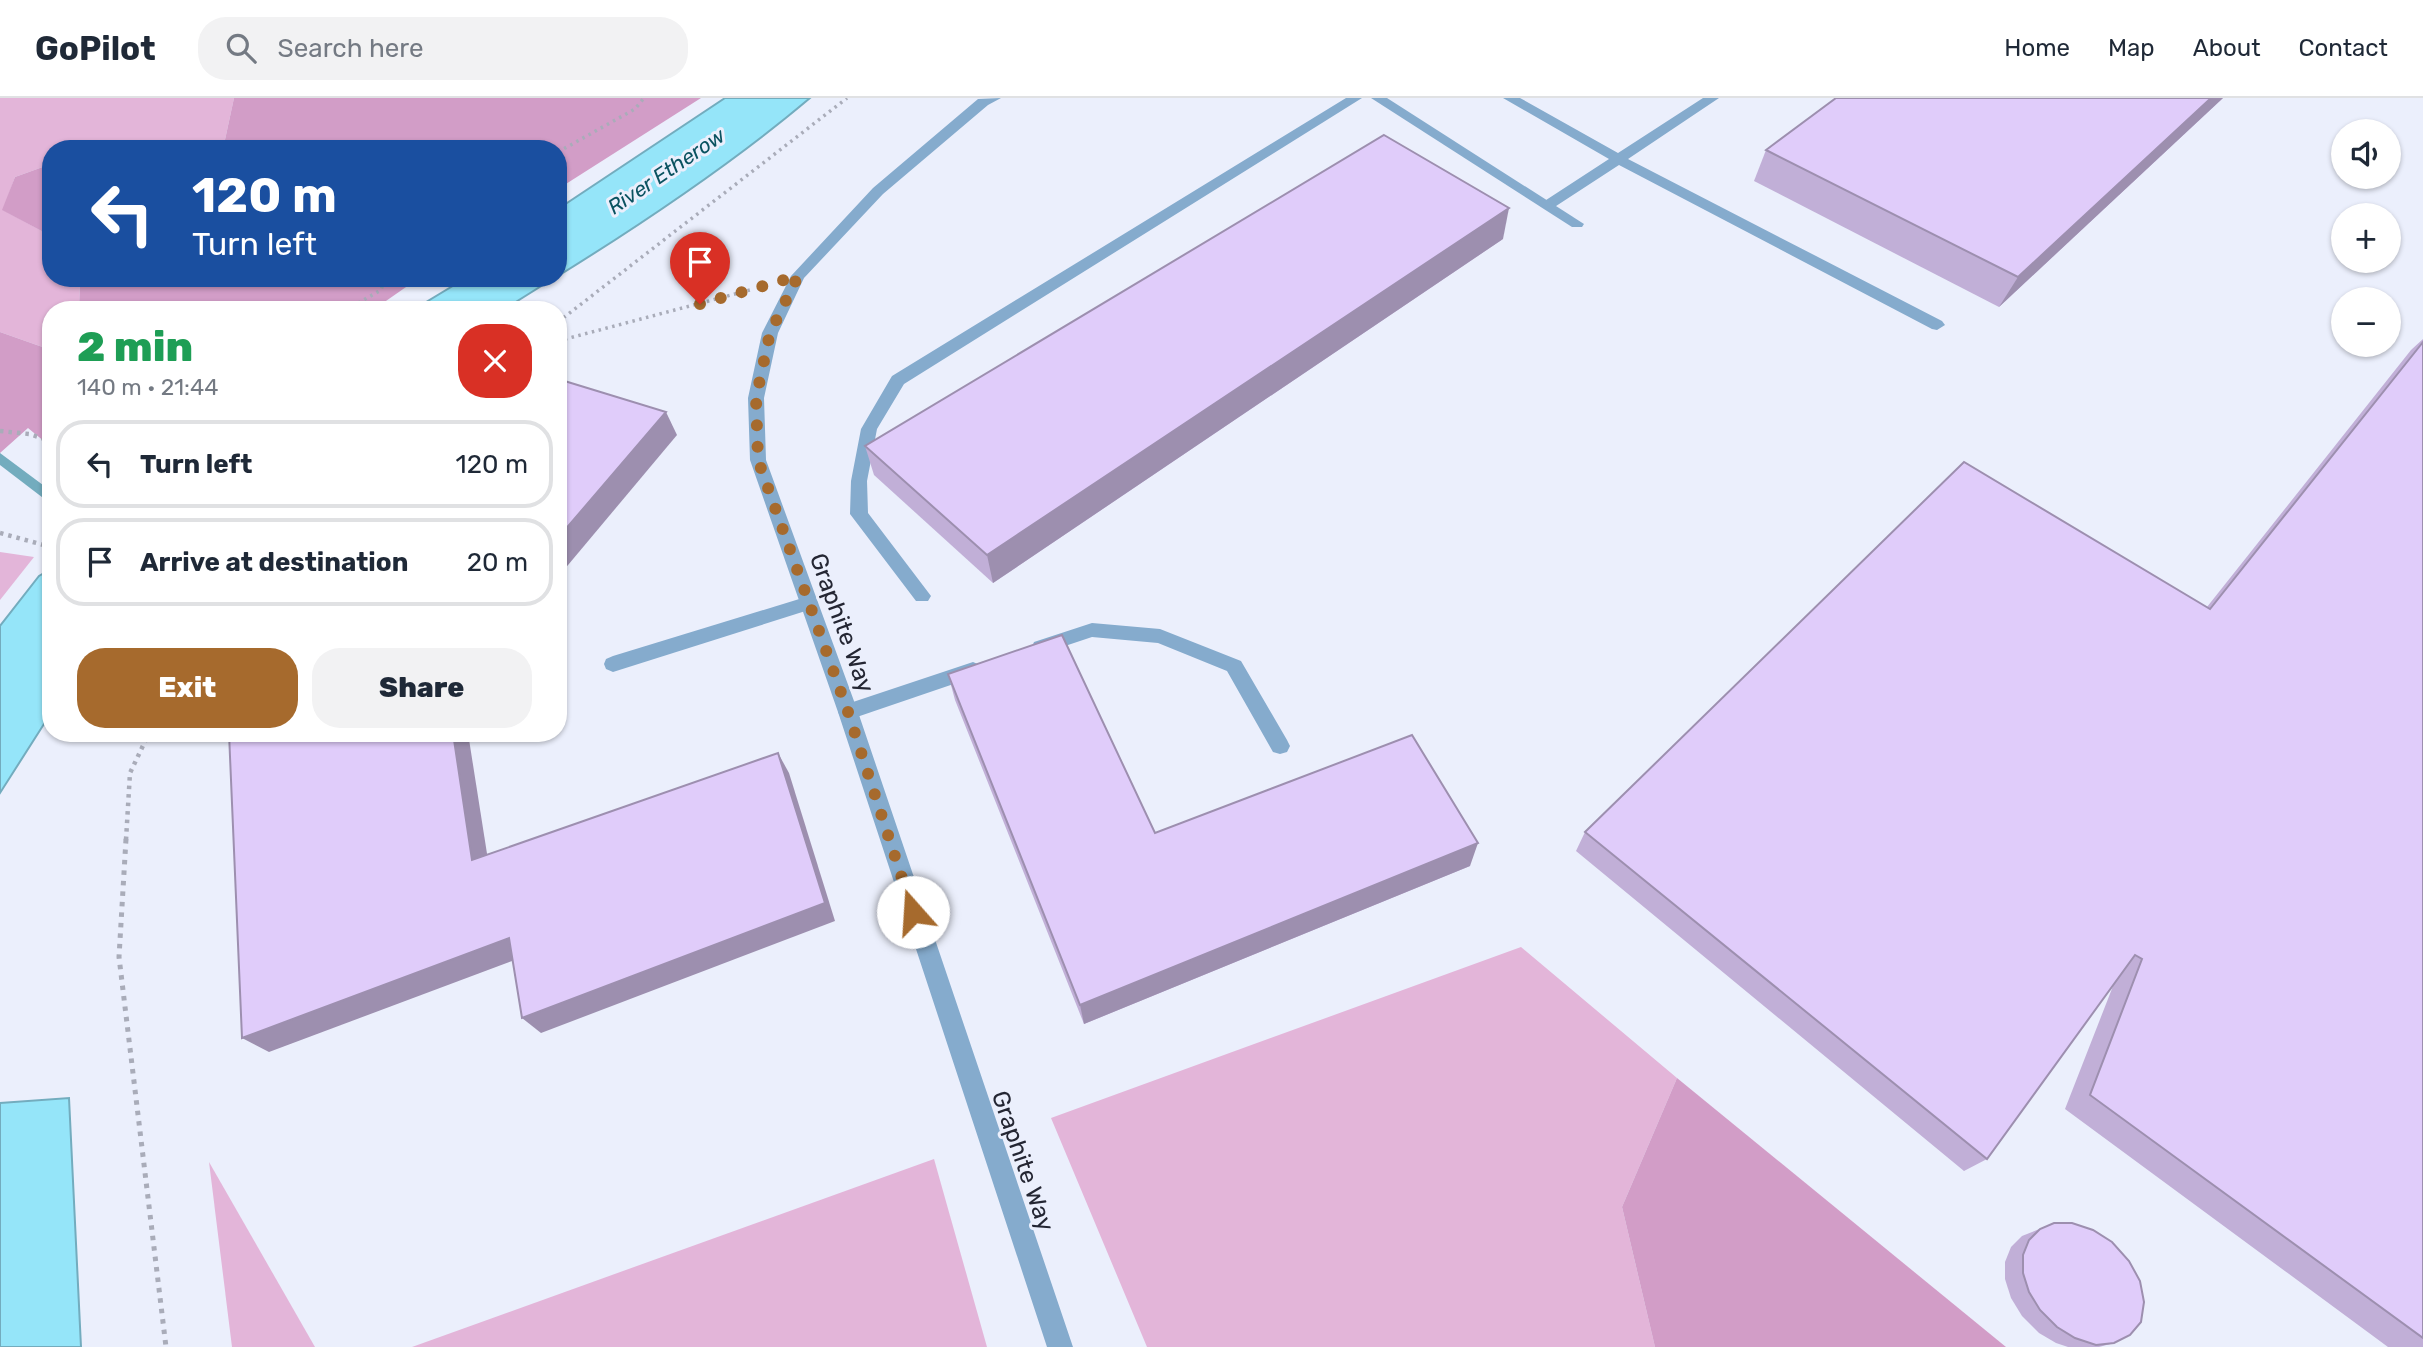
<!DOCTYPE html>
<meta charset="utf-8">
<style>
body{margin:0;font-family:Rubik,sans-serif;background:#f2f2f3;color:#1f2937;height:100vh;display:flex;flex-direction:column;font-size:26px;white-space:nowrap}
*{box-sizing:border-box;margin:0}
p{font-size:23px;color:#747a83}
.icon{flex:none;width:38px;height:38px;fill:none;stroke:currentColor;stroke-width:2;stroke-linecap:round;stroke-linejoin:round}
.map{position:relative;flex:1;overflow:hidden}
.details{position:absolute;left:42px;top:203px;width:525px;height:441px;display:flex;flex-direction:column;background:#fff;border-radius:28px;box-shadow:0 2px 5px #0004}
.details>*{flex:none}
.top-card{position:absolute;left:42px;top:42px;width:525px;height:147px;border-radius:28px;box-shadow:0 2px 5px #0004;background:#1a4fa0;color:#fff;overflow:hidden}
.fabs{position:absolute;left:2331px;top:21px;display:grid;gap:14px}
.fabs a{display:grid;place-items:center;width:70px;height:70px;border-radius:50%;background:#fff;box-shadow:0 2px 5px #0004;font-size:35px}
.pin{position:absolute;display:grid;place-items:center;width:60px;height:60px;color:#fff;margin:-72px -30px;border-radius:50% 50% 50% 0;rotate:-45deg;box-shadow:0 0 7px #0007}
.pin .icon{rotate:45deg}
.me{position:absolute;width:77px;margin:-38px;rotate:341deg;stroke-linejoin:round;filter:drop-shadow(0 0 5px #0008)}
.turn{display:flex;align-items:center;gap:24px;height:147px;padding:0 35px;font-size:32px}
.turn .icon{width:91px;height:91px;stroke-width:2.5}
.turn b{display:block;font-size:49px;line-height:60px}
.round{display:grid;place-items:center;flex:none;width:74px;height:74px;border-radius:28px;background:#f2f2f3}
.summary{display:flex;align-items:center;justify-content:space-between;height:119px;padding:0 35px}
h1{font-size:42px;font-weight:800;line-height:52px;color:#1e9e55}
.action{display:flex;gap:14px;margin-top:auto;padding:14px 35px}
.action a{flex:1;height:80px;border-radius:28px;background:#a66a2d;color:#fff;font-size:28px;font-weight:800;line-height:80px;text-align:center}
.action a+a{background:#f2f2f3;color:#1f2937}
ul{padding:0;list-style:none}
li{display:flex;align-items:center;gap:21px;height:88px;margin:0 14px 10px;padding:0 21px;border:4px solid #e0e1e3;border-radius:28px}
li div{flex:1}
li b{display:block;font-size:26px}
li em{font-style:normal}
header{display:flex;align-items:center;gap:42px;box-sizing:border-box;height:98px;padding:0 35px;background:#fff;border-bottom:2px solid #e0e1e3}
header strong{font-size:33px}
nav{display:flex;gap:38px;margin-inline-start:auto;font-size:24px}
.search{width:490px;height:63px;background:#f2f2f3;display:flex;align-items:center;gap:18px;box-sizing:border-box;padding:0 24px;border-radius:28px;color:#747a83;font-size:26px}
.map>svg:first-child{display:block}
</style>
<header>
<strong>GoPilot</strong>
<div class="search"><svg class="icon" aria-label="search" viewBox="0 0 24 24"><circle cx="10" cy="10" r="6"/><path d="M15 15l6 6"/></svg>Search here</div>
<nav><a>Home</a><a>Map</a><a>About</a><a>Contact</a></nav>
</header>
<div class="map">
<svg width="2423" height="1249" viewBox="0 0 2423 1249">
<rect width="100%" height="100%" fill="#ebeffc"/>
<g fill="#e3b5d9">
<path d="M0,0H234L223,51H51V66L15,79L3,112L51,138V180H80L79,212H51V252L0,234Z"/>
<path d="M0,454L34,459L0,502Z"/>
<path d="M1521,849L1677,980L1622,1109L1655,1249H1147L1051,1020Z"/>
<path d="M934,1061L987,1249H412Z"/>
<path d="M209,1064L315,1249H232Z"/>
</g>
<g fill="#d29dc7">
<path d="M234,0H701L558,91V51H223Z"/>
<path d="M51,66V138L2,112L15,79Z"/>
<path d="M80,180H419L373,212H79Z"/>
<path d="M0,234L51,252V349L28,330L0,355Z"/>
<path d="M1677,980L2006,1249H1655L1622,1109Z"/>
</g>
<g fill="#95e5f9" stroke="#73acbe" stroke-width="2">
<path d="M725,0H810C732,66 645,124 558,178V111Z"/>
<path d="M466,180H554L503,212H413Z"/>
<path d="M51,471V615L0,695V528L39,478Z"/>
<path d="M69,1000L81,1249H0V1005Z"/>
</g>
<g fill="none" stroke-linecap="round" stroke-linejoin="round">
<path fill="#73acbe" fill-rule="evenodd" d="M0,355L51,393V406L0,367Z"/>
<g stroke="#a9acb9" stroke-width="3.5" stroke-dasharray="2.5 4.5" stroke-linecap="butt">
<path d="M558,54L635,11L644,0"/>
<path d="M346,212L381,192L385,180"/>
<path d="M558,224L847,0"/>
<path d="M558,243L750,192"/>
</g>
<g stroke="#a9acb9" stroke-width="4.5" stroke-dasharray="3.5 5" stroke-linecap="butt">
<path d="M0,333L29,336L51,343"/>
<path d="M0,435L51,449"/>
<path d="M126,742L130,675L149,635"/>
</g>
<path stroke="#a9acb9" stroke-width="5" stroke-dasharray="4.5 6" stroke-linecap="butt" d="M126,741L119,859L166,1249"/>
<g fill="#85abcd" fill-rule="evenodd">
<path d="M1346,0H1362L904,286L877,331L867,383L868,415L931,498L928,503H916L850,416L851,383L861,331L892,278Z"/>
<path d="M1503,0H1520L1618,55L1703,0H1719L1628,61L1942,223L1945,227L1937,232L1932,231L1619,67L1553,110H1543V104L1609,61Z"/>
<path d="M809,498L815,500L818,505L815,510L613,574L606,571L604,566L606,561L613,558Z"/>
<path d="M1092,525L1160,531L1241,563L1287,642L1290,648L1287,654L1280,656L1273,654L1227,573L1158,545L1092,539L1041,556L1034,554L1032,549L1034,544Z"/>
<path d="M973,564L980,567L982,572L980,577L848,622L841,620L838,614L841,608Z"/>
</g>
<g fill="#85abcd" fill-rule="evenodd">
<path d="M1001,0L988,7L883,96L804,180L778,235L764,300L766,362L858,614L1073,1249H1047L838,614L750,362L748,300L762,235L791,178L873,90L978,1Z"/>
<path d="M1371,0H1387L1584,126L1582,129H1572Z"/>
</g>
</g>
<g fill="#c1afd7">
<path d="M1836,0H2223L1999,209L1754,83L1766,52Z"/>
<path d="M1503,141L993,485L874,377L865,348Z"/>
<path d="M2423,241V1249H2388L2065,1011L2115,883L1987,1061L1964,1073L1576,753L1585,734L2207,509L2411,252Z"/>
<path d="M948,576L1155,735L1470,768L1084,926L955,602Z"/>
<path d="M2054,1125L2114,1245L2099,1249H2068L2056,1245L2039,1235L2022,1218L2011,1200L2005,1181V1164L2011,1149L2022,1138Z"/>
</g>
<g fill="#9d8faf">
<path d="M2211,0H2223L1999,209L2018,179Z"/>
<path d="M1509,110L1503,141L993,485L987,457Z"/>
<path d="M666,314L677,337L558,479V440Z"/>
<path d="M453,635H468L491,781L472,762Z"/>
<path d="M778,655L789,675L835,823L541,935L522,920Z"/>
<path d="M1478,745L1470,768L1084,926L1080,907Z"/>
<path d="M509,840L528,857L269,954L242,940Z"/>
</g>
<g fill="#e0ccfa" stroke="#9d8faf" stroke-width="2">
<path d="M1836,0H2211L2018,179L1766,52Z"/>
<path d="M1384,37L1509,110L987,457L865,348Z"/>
<path d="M2423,244V1240L2090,997L2142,861L2135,857L1987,1061L1585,734L1964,364L2210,511Z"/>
<path d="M558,281L666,314L558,440Z"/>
<path d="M1062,537L1155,735L1412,637L1478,745L1080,907L948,576Z"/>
<path d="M229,635H453L472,762L778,655L825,805L522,920L509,840L242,940Z"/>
<path d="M2054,1125H2072L2093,1132L2112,1144L2129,1163L2140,1183L2144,1204L2141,1224L2130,1237L2114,1245L2096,1247L2075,1240L2057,1229L2040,1212L2029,1194L2023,1175V1157L2029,1142L2040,1131Z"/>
</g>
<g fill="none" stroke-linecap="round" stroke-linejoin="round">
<path stroke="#a66a2d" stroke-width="12" stroke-dasharray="0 21.6" d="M700,206L798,178L770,235L756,300L758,362L848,614L913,814"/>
</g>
<g text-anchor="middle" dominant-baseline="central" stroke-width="6" stroke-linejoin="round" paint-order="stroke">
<g font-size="21" font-style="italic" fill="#0a5260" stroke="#ebeffc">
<text transform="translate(666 73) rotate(-34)">River Etherow</text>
</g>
<g font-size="24" fill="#242633" stroke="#ebeffc">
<text transform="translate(842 525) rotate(70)">Graphite Way</text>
<text transform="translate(1023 1063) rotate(71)">Graphite Way</text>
</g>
</g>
</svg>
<div class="fabs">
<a><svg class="icon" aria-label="sound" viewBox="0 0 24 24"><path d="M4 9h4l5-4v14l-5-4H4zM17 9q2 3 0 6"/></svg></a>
<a>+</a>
<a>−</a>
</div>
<div class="pin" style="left:700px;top:206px;background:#d93025"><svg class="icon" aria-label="arrive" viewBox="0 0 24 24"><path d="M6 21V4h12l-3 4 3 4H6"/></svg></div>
<svg class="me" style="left:913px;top:814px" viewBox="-20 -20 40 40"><circle r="19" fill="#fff"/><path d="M0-13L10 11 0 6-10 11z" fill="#a66a2d"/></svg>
<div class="top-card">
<div class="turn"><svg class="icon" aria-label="left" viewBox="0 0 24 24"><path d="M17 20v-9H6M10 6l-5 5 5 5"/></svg><div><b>120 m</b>Turn left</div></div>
</div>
<section class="details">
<div class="summary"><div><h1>2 min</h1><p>140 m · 21:44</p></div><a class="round" style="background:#d93025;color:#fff"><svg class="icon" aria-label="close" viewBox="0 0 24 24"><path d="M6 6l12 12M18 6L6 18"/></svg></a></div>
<ul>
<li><svg class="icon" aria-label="left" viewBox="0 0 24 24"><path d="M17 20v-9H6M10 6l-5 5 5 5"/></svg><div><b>Turn left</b></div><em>120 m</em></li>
<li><svg class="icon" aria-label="arrive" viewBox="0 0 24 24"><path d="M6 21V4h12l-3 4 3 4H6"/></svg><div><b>Arrive at destination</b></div><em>20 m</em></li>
</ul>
<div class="action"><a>Exit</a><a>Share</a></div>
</section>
</div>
